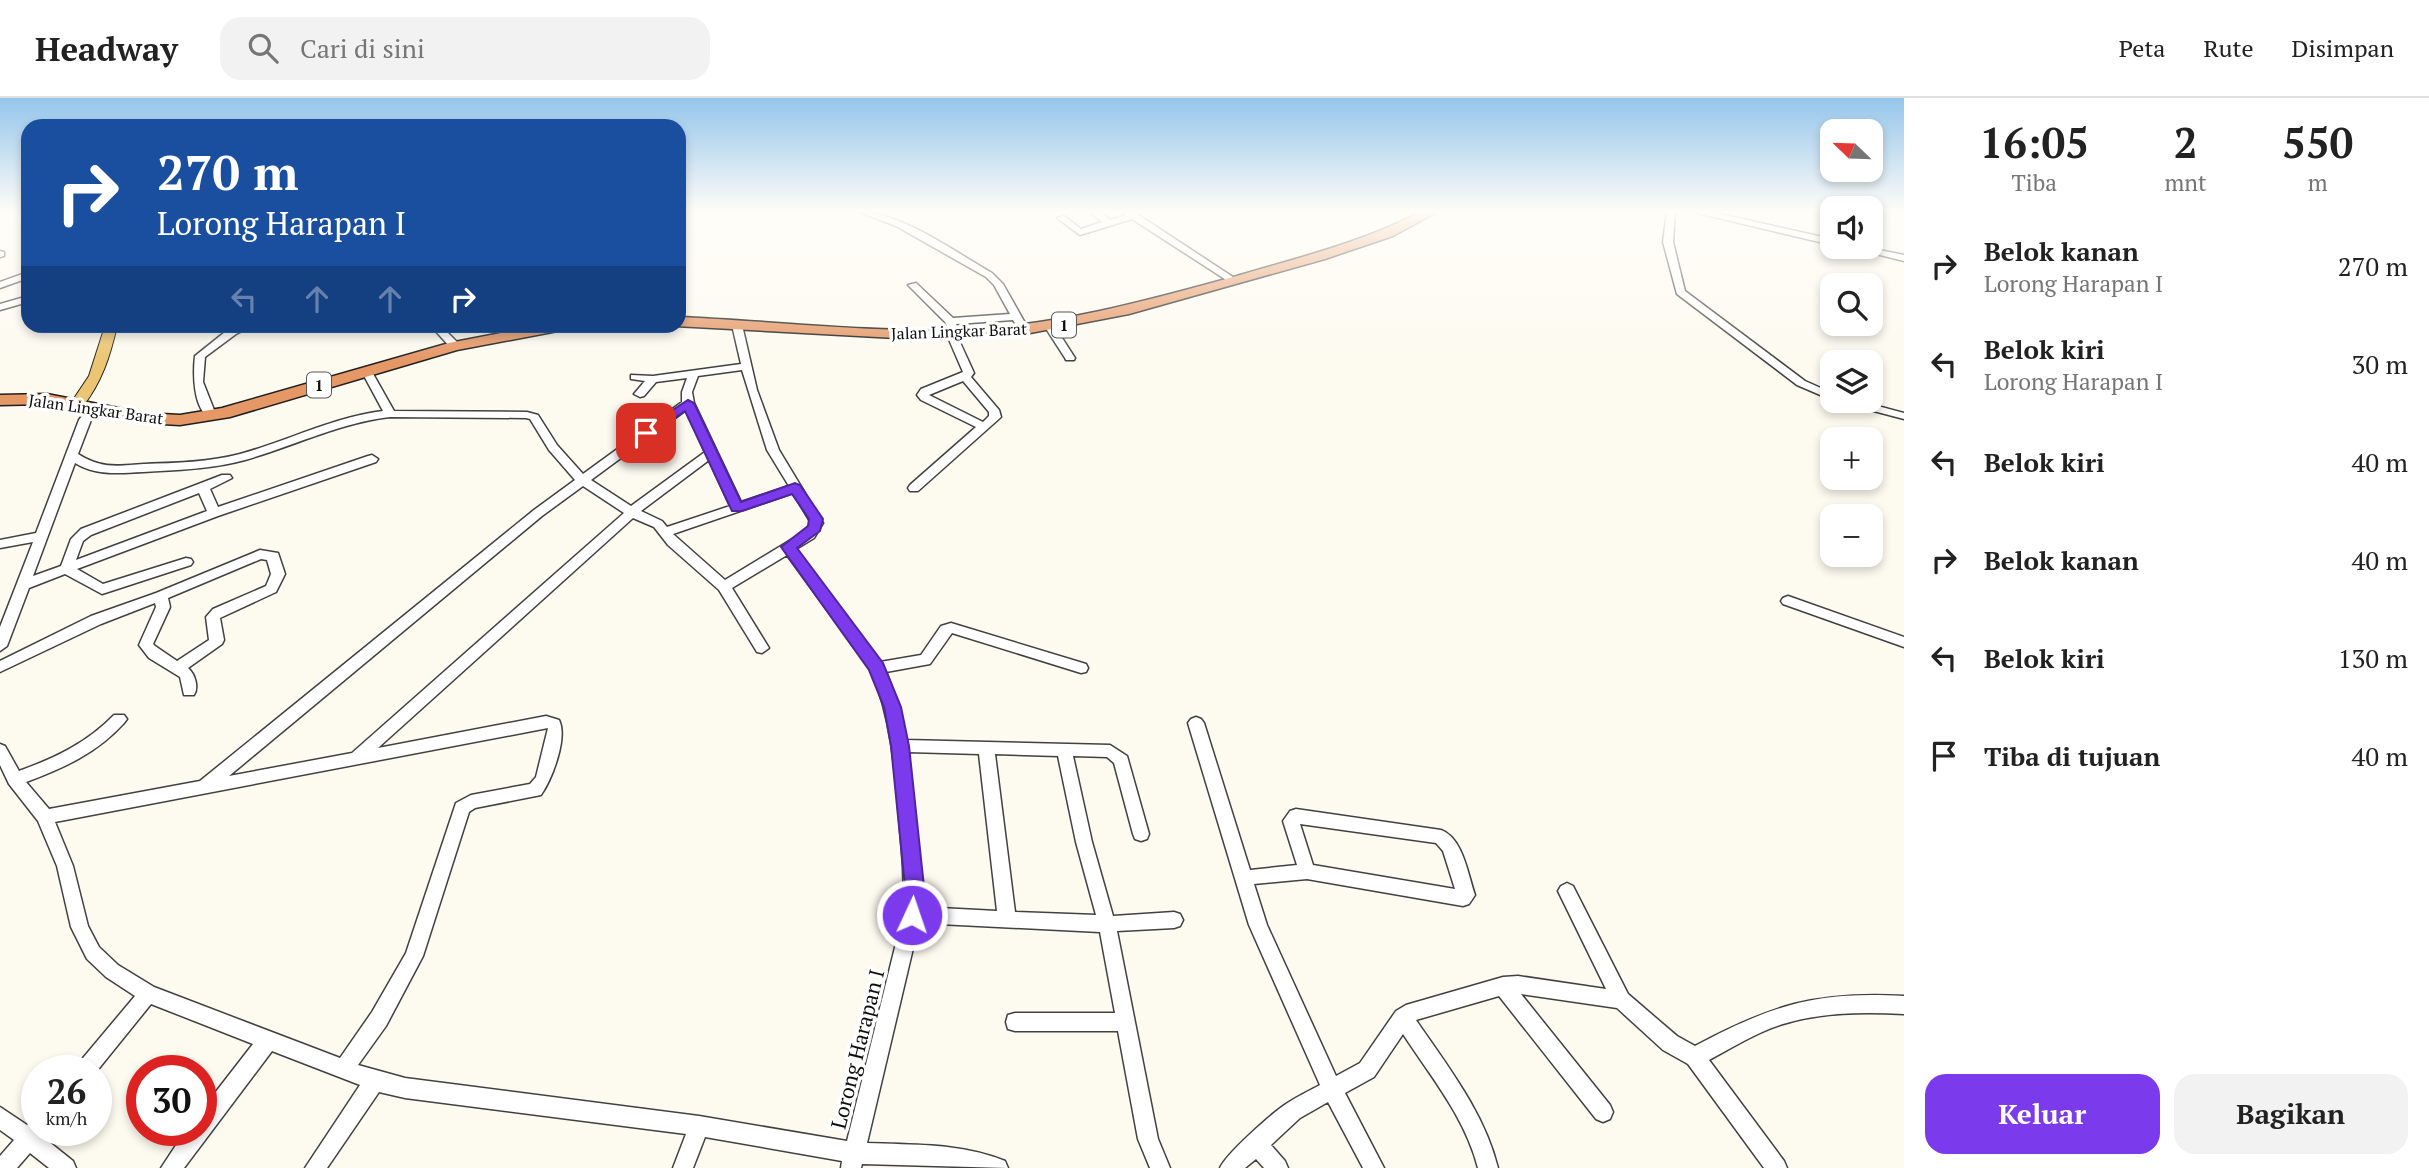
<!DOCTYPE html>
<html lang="id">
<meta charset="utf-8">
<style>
body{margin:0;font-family:"PT Serif",serif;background:#f2f2f2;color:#222;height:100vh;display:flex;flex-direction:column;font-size:26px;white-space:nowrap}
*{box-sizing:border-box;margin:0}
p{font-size:23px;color:#767676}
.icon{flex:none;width:38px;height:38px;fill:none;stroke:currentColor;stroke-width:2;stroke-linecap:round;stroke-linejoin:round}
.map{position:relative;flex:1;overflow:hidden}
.drawer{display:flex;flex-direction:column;background:#fff;width:525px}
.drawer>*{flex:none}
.hud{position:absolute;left:21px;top:21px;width:665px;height:214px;border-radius:21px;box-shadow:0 4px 10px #0003;background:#1a4fa0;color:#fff;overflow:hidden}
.needle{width:46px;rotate:293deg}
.controls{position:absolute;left:1820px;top:21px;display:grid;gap:14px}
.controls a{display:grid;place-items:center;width:63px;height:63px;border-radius:14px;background:#fff;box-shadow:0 4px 10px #0003;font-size:35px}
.speed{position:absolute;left:21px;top:957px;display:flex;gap:14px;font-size:35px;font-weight:700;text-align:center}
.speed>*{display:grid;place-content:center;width:91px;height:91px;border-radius:50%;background:#fff;box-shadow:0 4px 10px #0003;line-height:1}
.speed small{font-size:18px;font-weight:400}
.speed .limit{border:10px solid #d22;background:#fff;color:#111}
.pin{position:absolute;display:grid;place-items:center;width:60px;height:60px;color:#fff;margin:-30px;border-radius:14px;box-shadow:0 4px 10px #0006}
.me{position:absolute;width:77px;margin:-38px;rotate:3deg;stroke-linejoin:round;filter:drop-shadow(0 0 5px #0008)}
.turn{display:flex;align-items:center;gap:24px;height:147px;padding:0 21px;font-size:32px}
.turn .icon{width:91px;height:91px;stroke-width:2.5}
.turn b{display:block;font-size:49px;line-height:60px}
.lanes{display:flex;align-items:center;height:66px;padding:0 21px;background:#0003;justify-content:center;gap:35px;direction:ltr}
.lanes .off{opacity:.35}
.eta{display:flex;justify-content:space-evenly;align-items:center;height:119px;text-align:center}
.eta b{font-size:42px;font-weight:700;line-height:49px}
.action{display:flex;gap:14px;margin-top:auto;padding:14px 21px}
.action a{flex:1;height:80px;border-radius:21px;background:#7c3aed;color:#fff;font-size:28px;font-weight:700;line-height:80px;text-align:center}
.action a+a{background:#f2f2f2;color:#222}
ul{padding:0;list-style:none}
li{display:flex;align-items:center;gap:21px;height:98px;padding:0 21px}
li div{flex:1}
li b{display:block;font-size:26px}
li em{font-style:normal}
header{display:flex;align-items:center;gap:42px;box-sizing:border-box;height:98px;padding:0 35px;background:#fff;border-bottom:2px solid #e0e0e0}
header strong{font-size:33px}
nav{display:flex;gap:38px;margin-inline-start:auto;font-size:24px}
.search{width:490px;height:63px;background:#f2f2f2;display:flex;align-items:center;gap:18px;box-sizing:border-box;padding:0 24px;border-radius:21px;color:#767676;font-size:26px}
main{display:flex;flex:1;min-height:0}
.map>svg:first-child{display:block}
</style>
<header>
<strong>Headway</strong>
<div class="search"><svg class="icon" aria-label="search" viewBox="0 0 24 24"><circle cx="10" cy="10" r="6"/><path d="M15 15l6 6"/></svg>Cari di sini</div>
<nav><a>Peta</a><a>Rute</a><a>Disimpan</a></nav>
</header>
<main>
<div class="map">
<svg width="1904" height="1070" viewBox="0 0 1904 1070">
<rect width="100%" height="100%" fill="#fdfaf0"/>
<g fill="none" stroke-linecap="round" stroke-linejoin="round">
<g stroke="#414141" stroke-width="3">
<g id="minor">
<path d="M859,114C901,114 955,154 992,175L1003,186L1029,232L1020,234L1013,222L956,226L961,237L958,240L974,275L971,279L999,312L1001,319L918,393H910L908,390L910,387L976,329L921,302L917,297L921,291L963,274L947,237L950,234L945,224L908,187L916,185L953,220L1010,216L994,187L986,179L896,128ZM963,283L989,314V318L983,324L929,297Z"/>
<path d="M1090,114H1100L1110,122L1126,117L1123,114H1134L1239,183L1231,185L1132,121L1080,137L1057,120L1064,118L1081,131L1102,124Z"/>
<path d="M1667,114H1675L1673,144L1685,193L1805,283L1832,295V302L1797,287L1677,196L1663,144Z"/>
<path d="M1693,114H1711L1832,141V147Z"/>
<path d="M1848,149H1865L1904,157V163Z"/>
<path d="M0,153L4,154V158L0,159Z"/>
<path d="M28,174V180L0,190V184Z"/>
<path d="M28,198V204L0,212V206Z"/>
<path d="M737,224L742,227L757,292L779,352L823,425L814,440L796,451L880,564L921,557L941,528L951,525L1086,566L1088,570L1086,574L1081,575L952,535L930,566L886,574L898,605L906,642L1110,647L1127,658L1149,736L1147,741L1141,743L1135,741L1133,736L1114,665L1107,659L1073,658L1092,744L1113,818L1174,814L1180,816L1183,822L1180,828L1174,830L1117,833L1158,1041L1170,1070H1150L1138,1041L1118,933H1015L1008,931L1006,924L1008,917L1015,915H1115L1100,834L919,825L867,1045C913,1047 962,1045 1005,1063L1008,1070L862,1066L861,1070H841L842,1063L705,1039L693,1070H673L686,1036L405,1000L379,994L327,1070H305L360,987L272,953L184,1070H161L186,1032H201V1013L253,946L151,906L96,974L75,973L78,966L135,898L106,879L87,861L71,829L57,768L38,723L9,686L0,667V646L5,648L19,673C55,660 87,645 114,617H124L127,621L124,625C97,655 64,670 26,684L49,711L200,683L534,412L575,382L549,352L530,321L526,320L390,319C339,325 294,348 245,362C212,371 177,372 143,374C118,375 96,378 75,365L33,478L61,468L71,441L81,431L222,377H230L232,380L210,391L218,409L368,358L372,357L378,361L376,364L218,418L77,471L103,486L186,460L191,461L193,464L191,467L102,496L65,476L29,490L7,548L0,553V529L33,444L0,450V442L36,435L79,322L90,307H98L100,309L91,322L78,356C102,371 117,368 144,366C176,365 209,364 240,356C288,343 333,319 383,313L362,274L367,271L372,274L394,313L527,314L538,317L557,347L583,376L682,304V294L687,280L656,284L644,298L640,299L634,296L645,283L631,281V277L653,278L741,266L732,227ZM742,272L767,352L789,388L741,404L694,305L692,294L698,278ZM686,312L705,354L631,408L591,382ZM709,362L730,408L667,429L662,423L641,413ZM583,388L624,415L352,655L229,678L542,418ZM199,395L207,413L76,462L83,443L91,437ZM793,395L811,425L804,434L725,482L673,436ZM633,420L654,429L668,447L719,492L757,554L762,555L769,550L732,490L787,457L871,572C891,620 895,669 899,720C902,752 905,784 903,817L847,1043L699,1018L405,980L358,967L386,928L423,858L469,714L475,710L541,697C552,681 568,640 559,622L546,618L378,650ZM548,630L536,679L530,686L471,697L456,705L406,855L372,914L340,960L154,889L118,867L99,849L88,828L73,768L55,724ZM908,654L979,656L997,813L921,809L920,766ZM995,656L1058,658L1076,744L1096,817L1015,814Z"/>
<path d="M1050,226L1055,229L1075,260L1074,262H1066L1065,260L1045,229Z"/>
<path d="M217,228H228L233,230L239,228H252L236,236L205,259L203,284L216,317L210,320C193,311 193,275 195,258L225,234Z"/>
<path d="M431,228H441L459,246V250H451Z"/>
<path d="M1841,303H1859L1904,315V321L1843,305Z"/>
<path d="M260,452L278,455L285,476L276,494L220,520L224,542L222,546L188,570C195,576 199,589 194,597H184L180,579L149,560L139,547L156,509L155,505L101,526L0,574V563L91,518L156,495ZM261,461L267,462L271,476L266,488L213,511L206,519L209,542L177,563L155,548L153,546L170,509L168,500Z"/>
<path d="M1788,498L1904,539V549L1783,506L1781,503L1783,500Z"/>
<path d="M1196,619L1201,621L1204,625L1250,772L1297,767L1283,723L1290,713L1296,711L1441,732C1463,740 1468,777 1475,797L1469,806L1463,808L1307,781L1254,786L1267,827L1336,978L1360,965L1396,913L1406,907L1503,879L1518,878L1606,891L1558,793L1561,788L1567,785L1573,788L1628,896L1677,938L1695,948C1772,907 1816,893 1904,898V916C1864,914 1822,914 1783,926C1757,934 1733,949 1709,962L1784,1063L1787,1070H1764L1688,966L1663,952L1617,910L1521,896L1610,1007L1613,1014L1610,1021L1603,1024L1596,1021L1499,898L1416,922C1448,969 1484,1014 1498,1070H1478C1465,1019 1431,979 1403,936L1374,979L1345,995L1384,1070H1363L1328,1004L1300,1020L1271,1047L1285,1063L1288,1070H1264L1256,1061L1245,1070H1220C1226,1056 1271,1016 1286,1006C1296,999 1309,993 1320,987L1249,827L1188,625L1191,621ZM1300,726L1436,745L1443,753L1455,791L1313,767Z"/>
<path d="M0,1009L27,1027L37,1021V1032H46L43,1039L73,1063L76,1070H49L30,1055L17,1070H0V1058L14,1042L0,1032Z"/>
</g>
</g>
<g stroke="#1f1f1f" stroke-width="2">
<path id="major" d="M105,228H117C110,258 102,284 83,308H73L71,305L89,278Z"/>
</g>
<g stroke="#1f1f1f" stroke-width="3">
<g id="highway">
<path d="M1420,114H1437L1393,138L1325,161L1129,216L1025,236L914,241L675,228H679V219C771,223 863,234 954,232C1053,229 1146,203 1240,177C1301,159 1363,144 1420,114Z"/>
<path d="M537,228H566L558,233L457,252L230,319L180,327L144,325L47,306L0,307V297L47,296L144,315L180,317L222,310L449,245Z"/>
</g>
</g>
<use href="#minor" fill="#fff" fill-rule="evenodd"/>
<use href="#major" fill="#ebc573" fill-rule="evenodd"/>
<use href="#highway" fill="#e59766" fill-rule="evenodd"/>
</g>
<linearGradient id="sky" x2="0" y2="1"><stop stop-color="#95c5eb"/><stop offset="0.43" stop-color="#fefdf8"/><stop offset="1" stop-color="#fefdf8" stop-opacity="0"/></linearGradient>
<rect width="1904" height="264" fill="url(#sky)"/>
<path fill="#7c3aed" stroke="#51269a" stroke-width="2" d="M688,302L694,305L741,404L795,385L800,387L823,421L820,433L797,450L883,565L901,609L909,648L924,789L919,824L912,827L905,824L902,817L905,789L891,648L884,609L869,572L781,449L808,428L809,421L792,396L742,413H732L685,313L650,338H641V333Z"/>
<g text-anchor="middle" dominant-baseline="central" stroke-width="7" stroke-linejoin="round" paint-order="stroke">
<g fill="#fff" stroke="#565656" stroke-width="2">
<rect x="1052" y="214.5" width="24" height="25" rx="5"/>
<rect x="307" y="274.5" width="24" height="25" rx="5"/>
</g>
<g font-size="16" font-weight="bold" fill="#0e0e0e">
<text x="1064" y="227">1</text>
<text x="319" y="287">1</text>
</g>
<g font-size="16" fill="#0e0e0e" stroke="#fff">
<text transform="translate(959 233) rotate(-2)">Jalan Lingkar Barat</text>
<text transform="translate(96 311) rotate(8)">Jalan Lingkar Barat</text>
</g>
<g font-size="21" fill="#0e0e0e" stroke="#fff">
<text transform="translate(857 951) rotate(-76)">Lorong Harapan I</text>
</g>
</g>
</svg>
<div class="controls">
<a><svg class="needle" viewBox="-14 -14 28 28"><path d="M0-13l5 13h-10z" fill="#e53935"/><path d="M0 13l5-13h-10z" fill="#767676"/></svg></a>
<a><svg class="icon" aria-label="sound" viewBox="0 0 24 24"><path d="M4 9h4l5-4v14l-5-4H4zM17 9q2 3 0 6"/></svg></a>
<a><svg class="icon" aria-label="search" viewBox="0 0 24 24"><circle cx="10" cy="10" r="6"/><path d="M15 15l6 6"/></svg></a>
<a><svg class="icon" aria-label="layers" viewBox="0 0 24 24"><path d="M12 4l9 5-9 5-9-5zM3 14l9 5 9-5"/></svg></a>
<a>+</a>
<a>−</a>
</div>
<div class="speed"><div>26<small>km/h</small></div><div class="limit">30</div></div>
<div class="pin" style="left:646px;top:335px;background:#d93025"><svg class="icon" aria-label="arrive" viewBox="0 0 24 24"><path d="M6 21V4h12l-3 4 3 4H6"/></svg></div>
<svg class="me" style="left:912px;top:817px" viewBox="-20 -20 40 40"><circle r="17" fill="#7c3aed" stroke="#fff" stroke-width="3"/><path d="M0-11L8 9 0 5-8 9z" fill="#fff"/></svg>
<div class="hud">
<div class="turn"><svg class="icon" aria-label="right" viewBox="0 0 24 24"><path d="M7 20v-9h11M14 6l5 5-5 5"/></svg><div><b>270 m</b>Lorong Harapan I</div></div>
<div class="lanes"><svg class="icon off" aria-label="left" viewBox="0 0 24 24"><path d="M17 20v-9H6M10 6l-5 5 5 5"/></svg><svg class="icon off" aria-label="ahead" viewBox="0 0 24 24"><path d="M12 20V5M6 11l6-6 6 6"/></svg><svg class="icon off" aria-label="ahead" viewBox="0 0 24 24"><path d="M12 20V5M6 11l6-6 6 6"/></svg><svg class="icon" aria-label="right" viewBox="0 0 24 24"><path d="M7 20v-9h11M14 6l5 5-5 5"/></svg></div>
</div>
</div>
<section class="drawer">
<div class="eta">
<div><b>16:05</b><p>Tiba</p></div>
<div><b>2</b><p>mnt</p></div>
<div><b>550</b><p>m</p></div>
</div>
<ul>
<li><svg class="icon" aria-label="right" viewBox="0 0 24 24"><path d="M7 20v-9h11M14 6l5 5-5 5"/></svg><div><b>Belok kanan</b><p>Lorong Harapan I</p></div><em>270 m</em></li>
<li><svg class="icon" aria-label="left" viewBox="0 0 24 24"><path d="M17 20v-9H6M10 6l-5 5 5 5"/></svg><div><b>Belok kiri</b><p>Lorong Harapan I</p></div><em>30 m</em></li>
<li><svg class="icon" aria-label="left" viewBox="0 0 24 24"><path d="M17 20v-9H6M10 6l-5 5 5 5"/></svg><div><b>Belok kiri</b></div><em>40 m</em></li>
<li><svg class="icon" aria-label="right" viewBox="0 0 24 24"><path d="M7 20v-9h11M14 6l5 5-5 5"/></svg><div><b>Belok kanan</b></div><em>40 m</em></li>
<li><svg class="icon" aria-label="left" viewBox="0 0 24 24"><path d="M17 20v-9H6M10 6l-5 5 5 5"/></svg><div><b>Belok kiri</b></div><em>130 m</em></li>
<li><svg class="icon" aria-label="arrive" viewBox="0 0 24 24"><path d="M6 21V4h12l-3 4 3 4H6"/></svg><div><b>Tiba di tujuan</b></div><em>40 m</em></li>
</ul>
<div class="action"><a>Keluar</a><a>Bagikan</a></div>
</section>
</main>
